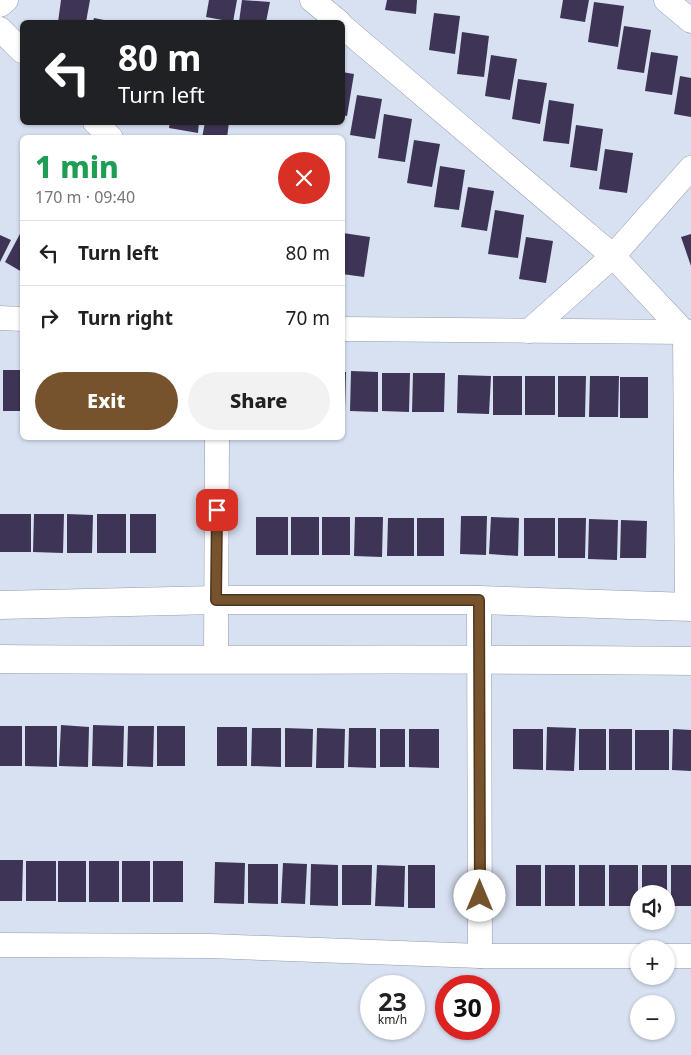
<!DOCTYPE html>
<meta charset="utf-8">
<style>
body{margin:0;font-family:"Noto Sans",sans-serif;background:#f2f2f2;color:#202124;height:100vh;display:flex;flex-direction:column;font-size:19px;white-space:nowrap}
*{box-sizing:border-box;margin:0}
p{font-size:16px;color:#757577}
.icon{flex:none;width:28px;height:28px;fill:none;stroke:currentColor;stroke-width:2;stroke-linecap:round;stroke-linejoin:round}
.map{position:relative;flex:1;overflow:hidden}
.details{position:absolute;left:20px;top:135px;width:325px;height:305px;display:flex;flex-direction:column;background:#fff;border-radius:8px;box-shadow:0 1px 4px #0004}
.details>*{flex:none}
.top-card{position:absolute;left:20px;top:20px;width:325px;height:105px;border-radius:8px;box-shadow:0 1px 4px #0004;background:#202124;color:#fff;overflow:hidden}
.fabs{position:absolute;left:630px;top:885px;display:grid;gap:10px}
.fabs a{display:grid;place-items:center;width:45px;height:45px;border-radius:50%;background:#fff;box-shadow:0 1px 4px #0004;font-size:25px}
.speed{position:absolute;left:360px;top:975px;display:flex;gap:10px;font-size:25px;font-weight:700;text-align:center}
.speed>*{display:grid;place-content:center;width:65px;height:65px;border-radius:50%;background:#fff;box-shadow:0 1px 4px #0004;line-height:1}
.speed small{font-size:12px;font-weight:400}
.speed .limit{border:8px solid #d22;background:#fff;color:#111}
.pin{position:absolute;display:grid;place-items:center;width:42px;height:42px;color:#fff;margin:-21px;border-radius:10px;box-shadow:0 2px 8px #0006}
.me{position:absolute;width:55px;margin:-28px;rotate:0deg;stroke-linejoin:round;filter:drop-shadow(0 0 4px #0008)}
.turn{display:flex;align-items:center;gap:18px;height:105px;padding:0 15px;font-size:22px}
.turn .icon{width:65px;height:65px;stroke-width:2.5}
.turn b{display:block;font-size:35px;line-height:42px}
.round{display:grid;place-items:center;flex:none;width:52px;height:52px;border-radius:26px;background:#f2f2f2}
.overview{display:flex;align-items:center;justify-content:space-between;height:85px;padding:0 15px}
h1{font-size:30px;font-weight:800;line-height:38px;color:#1e9e55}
.button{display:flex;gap:10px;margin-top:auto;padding:10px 15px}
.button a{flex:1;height:58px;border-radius:30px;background:#77532d;color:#fff;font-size:20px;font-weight:800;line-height:58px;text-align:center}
.button a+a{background:#f2f2f2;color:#202124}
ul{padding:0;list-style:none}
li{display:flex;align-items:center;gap:15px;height:65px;padding:0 15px;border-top:1px solid #e0e0e0}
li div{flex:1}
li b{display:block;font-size:19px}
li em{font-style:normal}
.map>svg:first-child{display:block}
</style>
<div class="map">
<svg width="691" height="1055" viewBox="0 0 691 1055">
<rect width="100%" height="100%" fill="#d8e1f2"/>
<g fill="#3e3455">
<path d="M61,0H90L86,22H58Z"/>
<path d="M209,0H237L233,22L206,17Z"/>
<path d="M242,0L270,2L266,22H239Z"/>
<path d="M387,0H417L416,14L385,10Z"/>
<path d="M563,0H589L585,22L560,18Z"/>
<path d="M594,2L624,6L618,47L588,42Z"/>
<path d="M434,13L460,16L455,54L429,50Z"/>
<path d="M94,18L114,22H93Z"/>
<path d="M624,26L651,30L644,73L617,69Z"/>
<path d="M462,32L489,36L484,77L457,74Z"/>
<path d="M651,52L678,56L672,95L645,91Z"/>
<path d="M491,55L517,59L510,100L485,96Z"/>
<path d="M342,72L354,74L347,116L342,115Z"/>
<path d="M680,76L691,78V117L674,114Z"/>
<path d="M518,79L547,83L540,124L512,119Z"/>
<path d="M357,95L382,99L375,139L350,135Z"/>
<path d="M549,100L574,104L569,144L543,141Z"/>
<path d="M384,114L412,119L405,162L378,158Z"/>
<path d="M170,122H199L198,133L169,128Z"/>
<path d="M205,122H229L227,138H202Z"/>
<path d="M576,125L603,129L597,171L570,167Z"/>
<path d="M414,140L440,144L432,187L407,183Z"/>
<path d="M605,149L633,153L627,193L599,189Z"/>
<path d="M440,166L465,170L459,210L434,207Z"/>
<path d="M468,187L494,191L487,231L461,227Z"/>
<path d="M495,210L524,215L518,258L488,254Z"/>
<path d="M22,230V272L5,262Z"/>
<path d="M343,233L370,237L364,277L342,274Z"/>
<path d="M691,234V266L681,237Z"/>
<path d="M0,235L11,240L0,262Z"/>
<path d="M526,237L553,241L546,283L519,279Z"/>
<rect x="3" y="370" width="19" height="41"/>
<path d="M351,371L378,372V412L350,411Z"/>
<path d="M342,372H346L345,411H342Z"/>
<path d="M382,373H410L409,412L382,411Z"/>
<path d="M413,373H445L444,412H412Z"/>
<path d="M458,375L491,376L489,414L457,413Z"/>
<rect x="493" y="376" width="29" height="39"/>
<rect x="525" y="376" width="30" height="39"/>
<path d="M558,376H586L585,417H558Z"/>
<path d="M590,376H619L618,417H589Z"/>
<rect x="620" y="377" width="28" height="41"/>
<rect x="0" y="514" width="31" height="38"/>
<path d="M34,514H64L63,553L33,552Z"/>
<path d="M67,514L93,515L92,553H67Z"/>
<rect x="97" y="514" width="29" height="39"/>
<rect x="130" y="514" width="26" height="39"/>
<path d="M461,516H487L486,555L460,554Z"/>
<rect x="256" y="517" width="32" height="38"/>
<rect x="291" y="517" width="28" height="38"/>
<rect x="322" y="517" width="28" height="38"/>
<path d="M355,517H383L382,557L354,556Z"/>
<path d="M491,517L519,518L518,556L489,554Z"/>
<path d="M388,518H414V556H387Z"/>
<rect x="417" y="518" width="27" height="38"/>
<rect x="524" y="518" width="31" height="38"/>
<path d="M558,518H586L585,558H558Z"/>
<path d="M589,519L618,520L617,560L588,559Z"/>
<path d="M621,520L647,521L646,558H620Z"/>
<path d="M61,725L89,727L88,767L59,766Z"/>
<path d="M93,725L124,726L123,767L92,766Z"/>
<rect x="0" y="726" width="22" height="40"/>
<path d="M25,726H57V767L25,766Z"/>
<path d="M128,726H154L153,767L127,766Z"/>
<rect x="157" y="726" width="28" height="40"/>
<rect x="217" y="727" width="30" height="39"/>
<path d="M547,727L576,728L574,771L546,770Z"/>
<path d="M252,728H281V767L251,766Z"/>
<path d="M285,728L313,729L312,767H285Z"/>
<path d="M317,728L345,729L344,768H316Z"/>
<path d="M349,728H376V768L348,767Z"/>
<rect x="380" y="729" width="25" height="38"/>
<path d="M409,729H439V768L409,767Z"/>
<path d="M513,729H543V770L513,769Z"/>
<rect x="579" y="729" width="27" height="41"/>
<rect x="609" y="729" width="23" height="41"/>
<path d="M673,729L691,730V771L672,770Z"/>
<rect x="635" y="730" width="34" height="40"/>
<path d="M0,860H23L22,901H0Z"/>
<rect x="26" y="861" width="30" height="40"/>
<rect x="58" y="861" width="28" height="41"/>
<rect x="89" y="861" width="30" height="41"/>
<rect x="122" y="861" width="28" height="41"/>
<rect x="153" y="861" width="30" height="41"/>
<path d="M215,862L245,863L244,904L214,903Z"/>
<path d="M283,863L307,864L305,904L281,903Z"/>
<path d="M248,864H278V904L248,903Z"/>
<path d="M311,864L338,865V906L310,905Z"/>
<path d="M342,865H372L371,905H342Z"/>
<path d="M377,865L405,866L404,907L375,906Z"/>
<rect x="408" y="865" width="27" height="43"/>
<rect x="516" y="865" width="25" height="41"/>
<rect x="545" y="865" width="30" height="41"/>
<rect x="579" y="865" width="26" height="41"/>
<rect x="609" y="865" width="29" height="41"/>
<rect x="642" y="865" width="25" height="29"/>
<rect x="671" y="865" width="20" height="41"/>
</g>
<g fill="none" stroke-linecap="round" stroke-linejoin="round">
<g stroke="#939bab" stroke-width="25">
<g id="street">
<path d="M312,0L339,22"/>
<path d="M666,0L691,21"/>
<path d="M0,5L6,0"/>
<path d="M342,26L613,256L685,333L687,607"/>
<path d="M0,29L22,51"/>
<path d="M95,122L111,138"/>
<path d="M0,318L22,319"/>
<path d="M342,329L691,332"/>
<path d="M529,331L613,256L691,168"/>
<path d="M479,600L480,956"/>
<path d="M216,661L217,438"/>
<path d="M0,945L210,946L480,956H639"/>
<path d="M666,956H691"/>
</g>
</g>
<g stroke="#939bab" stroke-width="29">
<g id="secondary">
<path d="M0,605L216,600H479L691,607"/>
<path d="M0,659C230,661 461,658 691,661"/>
</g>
</g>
<use href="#street" stroke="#fff" stroke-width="24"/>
<use href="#secondary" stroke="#fff" stroke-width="28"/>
</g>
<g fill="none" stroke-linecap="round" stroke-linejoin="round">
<g stroke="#4d361d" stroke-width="12">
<path id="route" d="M217,510L216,600H479L480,896"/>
</g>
<use href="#route" stroke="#77532d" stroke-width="9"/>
</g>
</svg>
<div class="fabs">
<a><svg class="icon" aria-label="sound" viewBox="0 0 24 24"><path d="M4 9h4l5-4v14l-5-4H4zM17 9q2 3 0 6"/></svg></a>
<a>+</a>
<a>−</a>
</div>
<div class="speed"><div>23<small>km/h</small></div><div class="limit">30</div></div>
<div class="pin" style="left:217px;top:510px;background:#d93025"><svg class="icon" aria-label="arrive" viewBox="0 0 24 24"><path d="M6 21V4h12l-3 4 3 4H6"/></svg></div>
<svg class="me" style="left:480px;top:896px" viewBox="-20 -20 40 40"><circle r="19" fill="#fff"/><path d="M0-13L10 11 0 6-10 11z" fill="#77532d"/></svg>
<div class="top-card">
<div class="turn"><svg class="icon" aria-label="left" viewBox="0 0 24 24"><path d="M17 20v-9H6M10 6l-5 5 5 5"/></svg><div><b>80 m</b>Turn left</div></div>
</div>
<section class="details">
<div class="overview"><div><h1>1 min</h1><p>170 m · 09:40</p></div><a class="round" style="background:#d93025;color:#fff"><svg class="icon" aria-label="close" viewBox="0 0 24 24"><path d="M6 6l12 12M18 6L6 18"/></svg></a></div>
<ul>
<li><svg class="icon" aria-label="left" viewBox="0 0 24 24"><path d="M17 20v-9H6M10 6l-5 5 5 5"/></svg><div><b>Turn left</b></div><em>80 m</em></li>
<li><svg class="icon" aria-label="right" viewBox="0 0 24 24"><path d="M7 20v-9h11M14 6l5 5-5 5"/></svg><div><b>Turn right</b></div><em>70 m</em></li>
</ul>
<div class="button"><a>Exit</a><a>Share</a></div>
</section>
</div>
